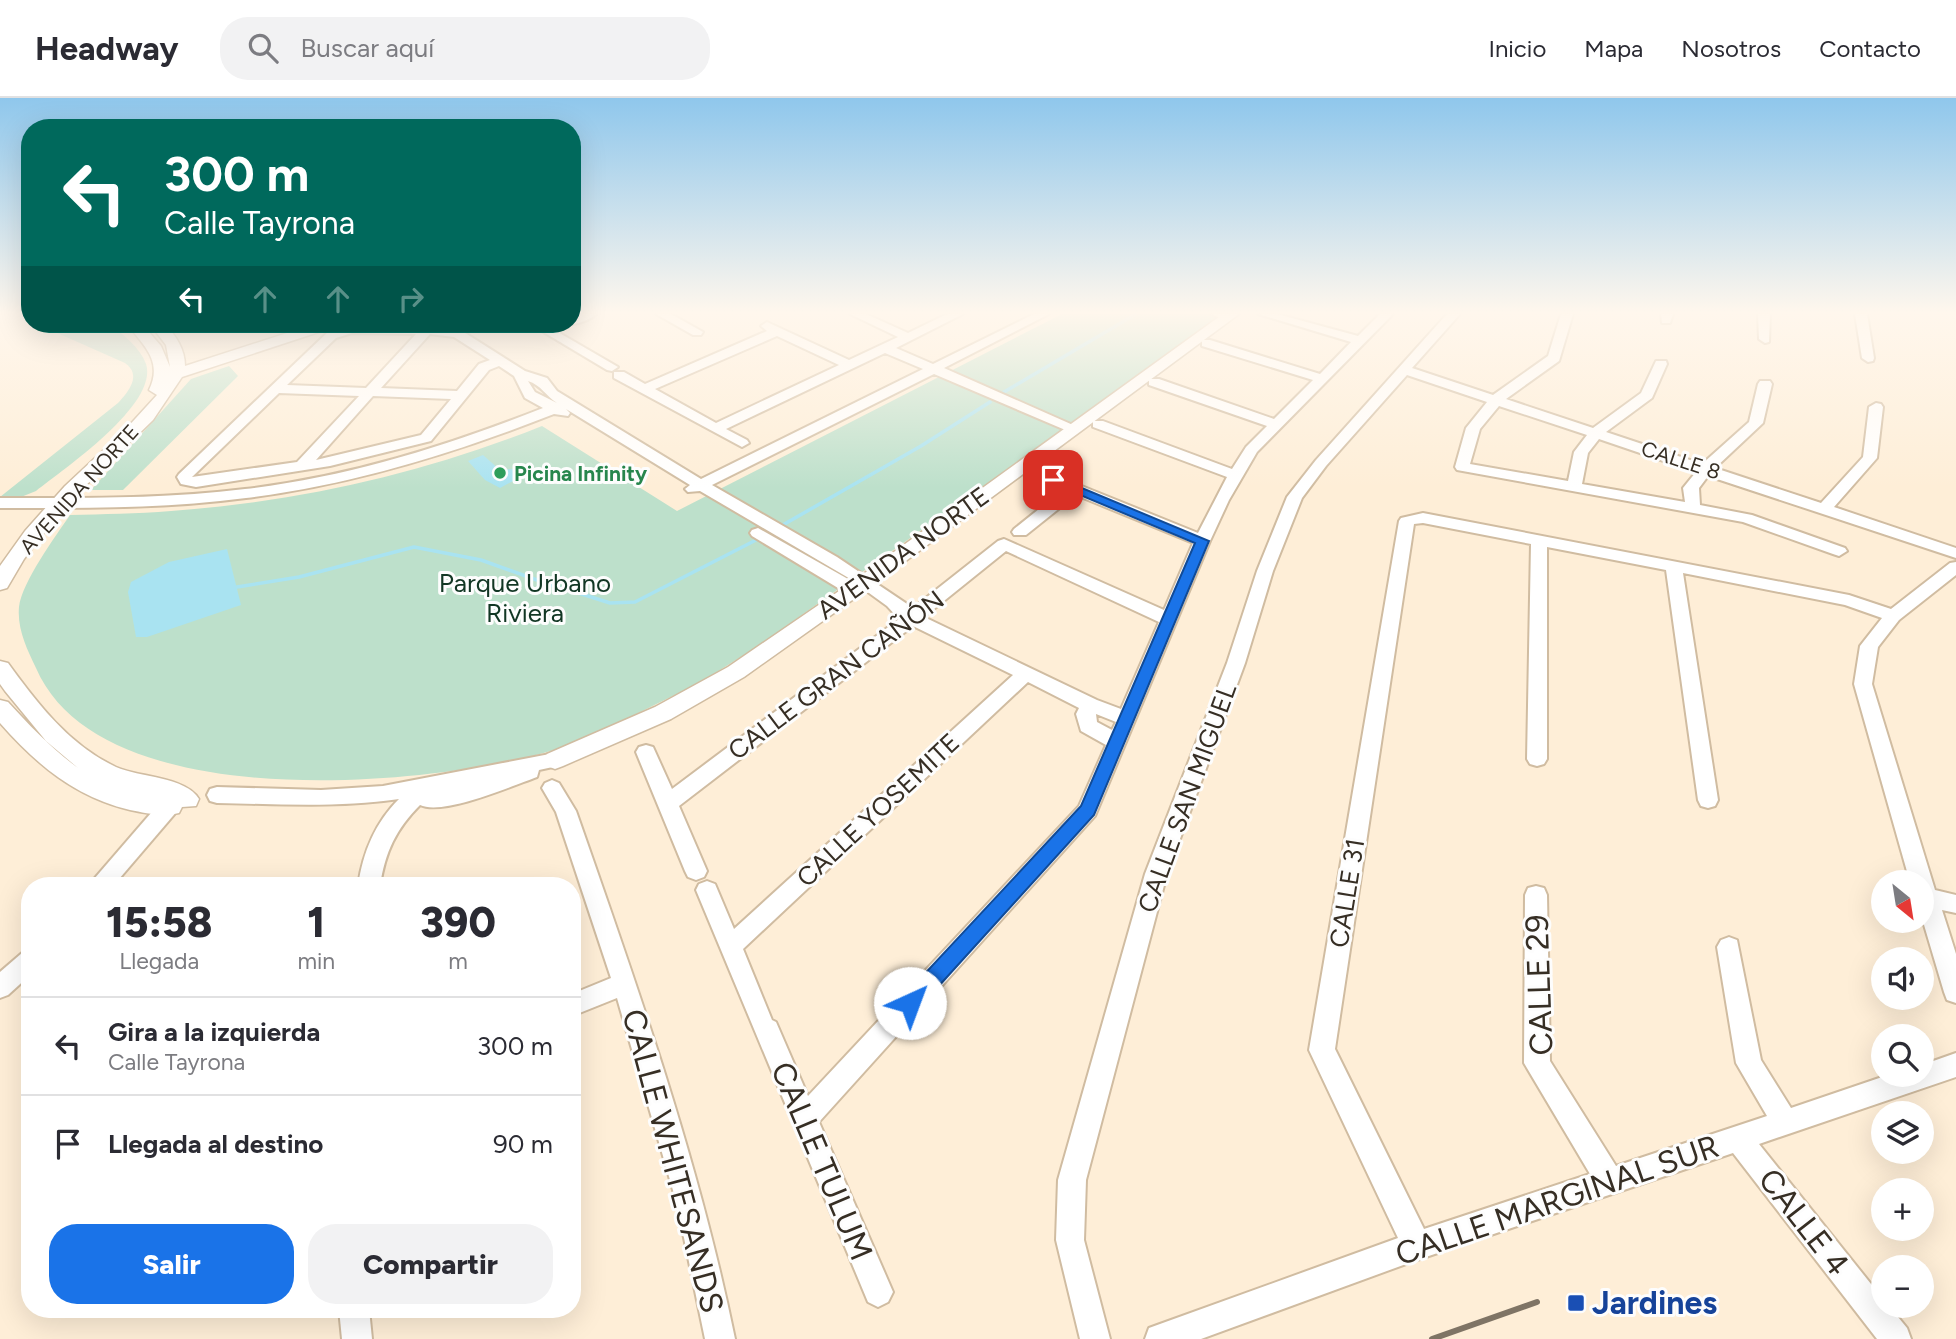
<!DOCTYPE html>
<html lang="es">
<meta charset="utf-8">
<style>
body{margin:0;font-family:Figtree,sans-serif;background:#f2f2f3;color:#2b2b33;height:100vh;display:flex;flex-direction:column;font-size:26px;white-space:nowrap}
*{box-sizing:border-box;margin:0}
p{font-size:23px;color:#7c7c81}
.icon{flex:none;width:38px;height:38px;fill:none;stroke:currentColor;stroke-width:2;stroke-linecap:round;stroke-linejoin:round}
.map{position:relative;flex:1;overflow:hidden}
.sheet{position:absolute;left:21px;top:779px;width:560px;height:441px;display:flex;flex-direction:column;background:#fff;border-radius:28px;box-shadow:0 7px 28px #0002}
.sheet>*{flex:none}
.banner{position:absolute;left:21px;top:21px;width:560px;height:214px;border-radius:28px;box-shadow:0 7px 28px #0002;background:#00695c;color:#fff;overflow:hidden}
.needle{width:46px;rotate:150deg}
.buttons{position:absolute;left:1871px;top:772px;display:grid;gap:14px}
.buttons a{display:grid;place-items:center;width:63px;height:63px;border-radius:50%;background:#fff;box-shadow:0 7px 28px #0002;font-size:35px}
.pin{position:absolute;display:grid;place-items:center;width:60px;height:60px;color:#fff;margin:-30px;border-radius:14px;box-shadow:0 4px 10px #0006}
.me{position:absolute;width:77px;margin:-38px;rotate:43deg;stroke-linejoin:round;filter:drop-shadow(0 0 5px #0008)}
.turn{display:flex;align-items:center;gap:24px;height:147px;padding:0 28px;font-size:32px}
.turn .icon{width:91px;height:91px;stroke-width:2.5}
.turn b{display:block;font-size:49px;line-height:60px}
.lanes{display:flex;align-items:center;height:66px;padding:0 28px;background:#0003;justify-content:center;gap:35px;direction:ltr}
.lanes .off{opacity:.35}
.eta{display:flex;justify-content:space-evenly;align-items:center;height:119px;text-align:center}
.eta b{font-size:42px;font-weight:800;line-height:49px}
.primary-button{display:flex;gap:14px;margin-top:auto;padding:14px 28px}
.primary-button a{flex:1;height:80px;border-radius:28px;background:#1a73e8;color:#fff;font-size:28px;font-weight:800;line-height:80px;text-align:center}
.primary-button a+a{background:#f2f2f3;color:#2b2b33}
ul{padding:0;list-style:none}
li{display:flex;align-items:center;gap:21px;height:98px;padding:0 28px;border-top:2px solid #e1e1e2}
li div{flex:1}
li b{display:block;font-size:26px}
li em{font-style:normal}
header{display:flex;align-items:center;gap:42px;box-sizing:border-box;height:98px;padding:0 35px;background:#fff;border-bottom:2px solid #e1e1e2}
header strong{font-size:33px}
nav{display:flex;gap:38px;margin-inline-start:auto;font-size:24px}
.search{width:490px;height:63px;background:#f2f2f3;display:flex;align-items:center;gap:18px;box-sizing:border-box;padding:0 24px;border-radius:28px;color:#7c7c81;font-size:26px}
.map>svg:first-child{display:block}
</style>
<header>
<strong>Headway</strong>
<div class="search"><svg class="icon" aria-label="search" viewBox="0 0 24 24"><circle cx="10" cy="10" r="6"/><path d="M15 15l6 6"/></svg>Buscar aquí</div>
<nav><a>Inicio</a><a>Mapa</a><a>Nosotros</a><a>Contacto</a></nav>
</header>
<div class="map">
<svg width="1956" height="1241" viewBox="0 0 1956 1241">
<rect width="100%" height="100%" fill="#feeed7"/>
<g fill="#bde0cb">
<path d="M1062,216H1226L758,548L701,584L624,622C608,640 560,650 536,657C412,689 99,716 36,570C27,551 17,531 19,509C22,484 55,439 70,417C103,416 137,416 171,413C298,404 423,376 542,328L677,413Z"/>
<path d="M37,226H110C123,237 140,249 146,266C159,306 64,371 36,393L21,399H0L118,305C129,293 142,277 125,265Z"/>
<path d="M229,268L238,278L123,392H91L191,281Z"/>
</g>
<g fill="#a9e3f1">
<path d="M483,357L500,372L513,371L524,377L500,390L485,382L468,363Z"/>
<path d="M227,451L241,507L147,539H136L128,494L131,484L169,464Z"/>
</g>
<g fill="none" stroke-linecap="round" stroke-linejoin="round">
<g stroke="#a9e3f1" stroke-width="3.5">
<path d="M1004,294L1136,216"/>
<path d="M781,428L921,348L990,304"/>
<path d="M237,489L299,479L414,449L481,462L562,491"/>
<path d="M569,492L610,505L635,504L758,441"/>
</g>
<g stroke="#d0bca1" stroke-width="4">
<g id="minor">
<path d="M579,216H596C590,222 577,227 568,226H572V219Z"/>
<path d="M656,216H671L703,234L701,237H693Z"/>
<path d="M850,216H866L908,235L947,216H963L896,250L933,266L1034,216H1049L944,270L1082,331L1075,335L1070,334L934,276L712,387L837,459L913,510L998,443L1004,441L1164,512L1193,445L1076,397L1026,437H1014L1012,434L1014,431L1064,391L1027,376L1025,373L1027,370H1037L1198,435L1227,379L1093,329V323H1103L1232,371L1246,349L1267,328L1149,287V281H1159L1274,321L1313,282L1202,248V242H1210L1320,276L1351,244L1258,216H1277L1358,238L1380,216H1393L1257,354L1229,402L1210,443L1095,718L819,1024L893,1194L888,1204L878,1209L868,1204L696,792L699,786L707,783L715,786L734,831L1013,577L913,528L679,708L707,773L704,779L696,782L688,779L685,773L636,654L639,649L646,647L653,649L672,691L899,521L887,508L847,479L700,393L688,394L685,391L690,387L566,311L570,315L568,318L554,316C455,355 352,387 246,400C164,411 82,410 0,410V400C82,400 164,401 245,391C348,379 447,348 543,310L525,300L514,278L499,268L489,272L431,343L330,368L196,389L181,386L177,379L179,376L328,234L351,227L446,229L462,233L525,273L547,280L557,293L701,381L923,271L885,255L726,331L747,342L749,345L742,349L614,280V274H624L645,286L767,233L761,228L767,224L849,262L898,239ZM352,235L416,236L366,290L287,287L336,240ZM430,236L454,239L490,262L479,266L457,293L381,290ZM777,238L839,267L716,325L655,291ZM528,283C541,287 546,298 557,305L535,294ZM279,295L359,298L297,364L192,379ZM373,298L451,301L421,337L316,362ZM1006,453L1159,524L1121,611L1097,602L924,519ZM1028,584L1079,610L1076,616L1081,633L1106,647L1079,708L808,998L776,924L772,922L743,851ZM1096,616L1116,624L1112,632L1097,624Z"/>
<path d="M1211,216H1230L1233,219L1227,223Z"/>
<path d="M1447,216H1460L1412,270L1493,297L1548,258L1561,216H1573L1559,263L1506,301L1593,330L1641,295L1656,263H1666L1667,266L1652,300L1606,334L1702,366L1749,324L1758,286L1760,283H1770L1772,286L1763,325L1715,370L1821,405L1863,359L1869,309L1876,305L1881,306L1883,309L1877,360L1834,409L1956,450V460L1708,378L1699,390L1700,407L1752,417L1845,450L1847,453L1839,458L1833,456L1743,424L1457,372L1455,369L1466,330L1487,304L1407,277L1326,368L1302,400L1273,473L1245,565L1167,776L1086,1082L1084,1142L1110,1241H1080L1056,1142L1058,1082L1145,776L1227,565L1257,473L1287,399L1316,362ZM1499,308L1587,337L1574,354L1568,383L1470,366L1480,331ZM1599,341L1696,374L1683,390L1685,404L1582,386L1588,355Z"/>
<path d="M1661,216H1673L1670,225H1662Z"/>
<path d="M1758,216H1770L1769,244L1765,245L1759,241Z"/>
<path d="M1855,216H1867L1874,260L1873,263L1868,264L1862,260Z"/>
<path d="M530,226H544L618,269L612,273L607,272Z"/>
<path d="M1423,415L1849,497L1891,511L1950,465L1956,464V477L1899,522L1878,549L1872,586L1935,792L1956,797V815L1942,812L1956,856V905L1947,902L1944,894L1922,820V784H1910L1854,586L1860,548L1882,520L1845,507L1683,475L1718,702L1715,708L1708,710L1701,708L1698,702L1666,472L1547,449V661L1544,666L1537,668L1530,666L1527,661L1531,446L1423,425L1414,426L1335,951L1424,1131L1590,1076L1524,965L1525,797L1528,790L1536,788L1544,790L1547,797L1550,963L1616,1068L1767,1018L1736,965L1717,849L1721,842L1729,839L1737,842L1761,962L1791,1010L1891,976H1922V967L1956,955V979L1759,1046L1883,1201V1208H1889L1907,1230L1911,1241H1877L1733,1055L1417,1162L1201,1241H1145L1149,1230L1160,1226L1398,1140L1309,952L1399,423L1401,420Z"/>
<path d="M758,430L855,485L857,489L849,494L843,493L752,438L750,435L752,432Z"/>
<path d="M555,655L562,657L565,662L562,667L539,672L537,679C512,688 443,718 420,707C396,731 385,754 380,788H358C363,754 375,725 399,701C339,710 278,706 217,705L210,703L207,697L210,691L217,689L321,692L383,688Z"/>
<path d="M552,682L559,685L576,713C637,887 698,1060 735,1241H705L677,1106L617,900L572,918V896L611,880L556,714L542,690L545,685Z"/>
<path d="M177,691L184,693L187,699L184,705L113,788H88L170,693Z"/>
<path d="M30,852V877L8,897L0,900V874L22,855Z"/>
<path d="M339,1211H369L372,1241H342Z"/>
</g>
</g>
<g stroke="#d0bca1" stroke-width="3">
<g id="tertiary">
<path d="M1223,216H1239L872,488L744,579L671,621L563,668L555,671L547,668L543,662L547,656L655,609L728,569L858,480Z"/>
<path d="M127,226H142L161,248L170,269L166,247L150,226H165C176,238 185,251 185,268L315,226H336L334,229L182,279L153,322L77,396L48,429L24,461L7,490L0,492V468L25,433L65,388L125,332L157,297L149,292C163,263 144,248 127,226Z"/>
<path d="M0,563L8,565C37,605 69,647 116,669C138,679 187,679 199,701L196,708L182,709L179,715C163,719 145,715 130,712C75,699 36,666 0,625V602L8,604C30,628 52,651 78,670L46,643L5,593L0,586Z"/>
</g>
</g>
<use href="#minor" fill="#fff" fill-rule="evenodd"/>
<use href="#tertiary" fill="#fff" fill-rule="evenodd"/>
<path stroke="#7f7465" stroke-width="6" d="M1432,1241L1537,1204"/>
</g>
<linearGradient id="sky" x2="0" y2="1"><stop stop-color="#8fc7ec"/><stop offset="0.55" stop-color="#fff7ed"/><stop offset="1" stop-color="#fff7ed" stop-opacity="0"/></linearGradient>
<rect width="1956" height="390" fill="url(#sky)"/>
<path fill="#1a73e8" stroke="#114b97" stroke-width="2" d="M1053,378L1209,443L1094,717L917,912L910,914L903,912L900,905L903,899L1081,708L1195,445L1049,384L1047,382Z"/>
<circle fill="#2e9e5b" stroke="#fdfdfd" stroke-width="2.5" cx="500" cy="375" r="7"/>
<rect fill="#1a4fb4" stroke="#fdfdfd" stroke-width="2.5" x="1567" y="1196" width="18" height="18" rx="3.5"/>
<g text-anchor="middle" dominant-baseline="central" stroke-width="6" stroke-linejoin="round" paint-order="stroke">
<g font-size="21" fill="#362e24" stroke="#fdfdfd">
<text transform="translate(1681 362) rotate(18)">CALLE 8</text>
<text transform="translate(79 391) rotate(-48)">AVENIDA NORTE</text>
</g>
<g font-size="21" font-weight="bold" fill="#27864d" stroke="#fdfdfd" text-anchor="start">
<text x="514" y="375">Picina Infinity</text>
</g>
<g font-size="26" fill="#362e24" stroke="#fdfdfd">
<text transform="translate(903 455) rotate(-36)">AVENIDA NORTE</text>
<text transform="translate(836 577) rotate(-37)">CALLE GRAN CAÑÓN</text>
<text transform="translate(1187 700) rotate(-70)">CALLE SAN MIGUEL</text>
<text transform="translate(878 712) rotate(-43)">CALLE YOSEMITE</text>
<text transform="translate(1347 795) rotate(-81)">CALLE 31</text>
</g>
<g font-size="26" fill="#123724" stroke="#fdfdfd">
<text x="525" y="485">Parque Urbano<tspan x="525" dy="30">Riviera</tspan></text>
</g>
<g font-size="32" fill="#362e24" stroke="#fdfdfd">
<text transform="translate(1539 887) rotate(-92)">CALLE 29</text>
<text transform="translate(673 1063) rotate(75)">CALLE WHITESANDS</text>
<text transform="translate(822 1063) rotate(67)">CALLE TULUM</text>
<text transform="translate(1557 1102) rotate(-19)">CALLE MARGINAL SUR</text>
<text transform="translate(1804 1124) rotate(52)">CALLE 4</text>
</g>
<g font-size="32" font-weight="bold" fill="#164399" stroke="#fdfdfd" text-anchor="start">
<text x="1592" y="1205">Jardines</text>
</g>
</g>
</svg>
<div class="buttons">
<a><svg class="needle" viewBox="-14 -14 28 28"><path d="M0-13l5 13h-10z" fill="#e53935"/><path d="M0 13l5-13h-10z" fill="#7c7c81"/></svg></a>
<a><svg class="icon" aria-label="sound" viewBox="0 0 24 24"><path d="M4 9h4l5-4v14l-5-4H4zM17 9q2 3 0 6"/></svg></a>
<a><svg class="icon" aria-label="search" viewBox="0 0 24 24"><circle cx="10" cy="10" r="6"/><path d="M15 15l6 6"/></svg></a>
<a><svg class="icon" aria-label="layers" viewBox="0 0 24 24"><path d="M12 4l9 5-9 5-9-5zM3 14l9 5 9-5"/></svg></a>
<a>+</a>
<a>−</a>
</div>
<div class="pin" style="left:1053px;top:382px;background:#d93025"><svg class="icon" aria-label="arrive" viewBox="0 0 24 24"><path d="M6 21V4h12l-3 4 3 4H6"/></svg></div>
<svg class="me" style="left:910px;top:905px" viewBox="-20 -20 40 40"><circle r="19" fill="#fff"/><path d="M0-13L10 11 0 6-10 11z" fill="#1a73e8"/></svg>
<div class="banner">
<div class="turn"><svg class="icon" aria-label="left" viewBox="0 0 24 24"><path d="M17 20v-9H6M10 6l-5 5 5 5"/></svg><div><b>300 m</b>Calle Tayrona</div></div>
<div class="lanes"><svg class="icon" aria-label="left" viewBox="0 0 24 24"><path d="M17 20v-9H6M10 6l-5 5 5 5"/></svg><svg class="icon off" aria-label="ahead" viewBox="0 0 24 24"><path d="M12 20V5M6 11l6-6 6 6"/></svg><svg class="icon off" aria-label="ahead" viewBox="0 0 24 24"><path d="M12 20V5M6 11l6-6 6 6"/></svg><svg class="icon off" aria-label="right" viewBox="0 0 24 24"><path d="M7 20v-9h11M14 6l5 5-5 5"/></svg></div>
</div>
<section class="sheet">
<div class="eta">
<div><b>15:58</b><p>Llegada</p></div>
<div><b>1</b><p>min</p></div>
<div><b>390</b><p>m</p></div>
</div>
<ul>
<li><svg class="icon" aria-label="left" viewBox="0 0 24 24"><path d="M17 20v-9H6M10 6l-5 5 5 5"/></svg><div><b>Gira a la izquierda</b><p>Calle Tayrona</p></div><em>300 m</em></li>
<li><svg class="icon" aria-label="arrive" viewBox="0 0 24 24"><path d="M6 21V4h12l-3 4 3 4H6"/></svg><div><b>Llegada al destino</b></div><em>90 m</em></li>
</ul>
<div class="primary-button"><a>Salir</a><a>Compartir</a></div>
</section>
</div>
